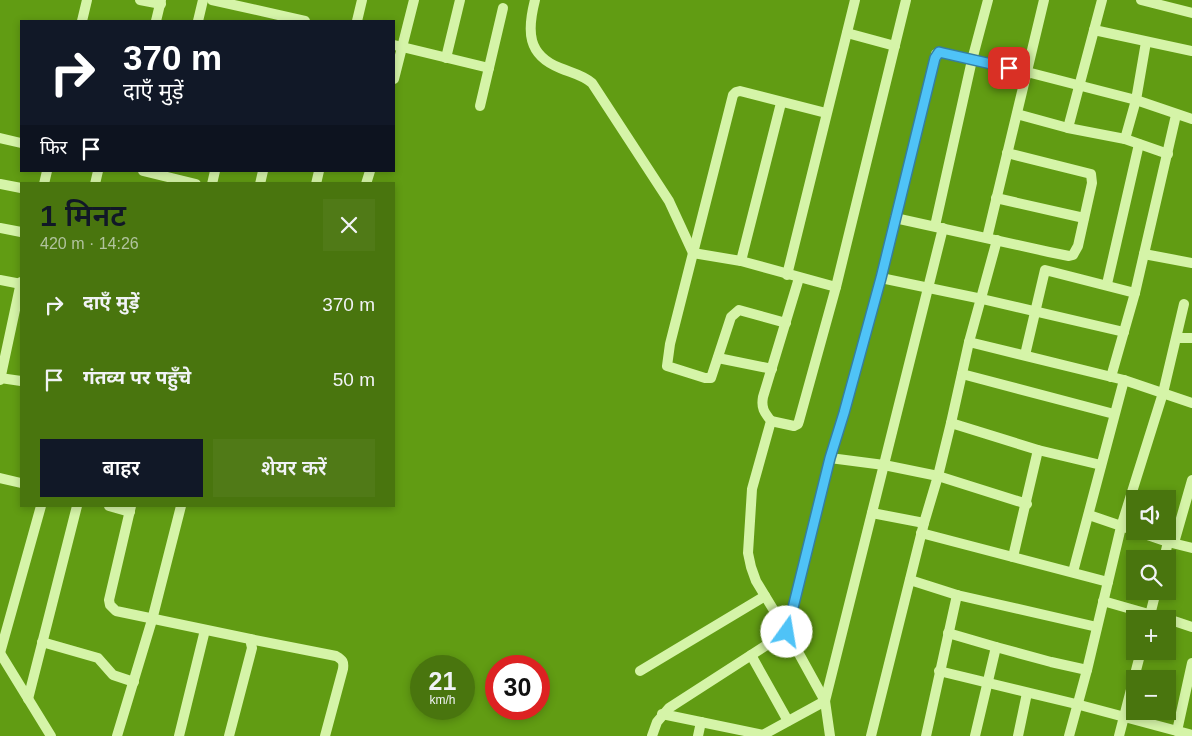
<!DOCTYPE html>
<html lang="hi">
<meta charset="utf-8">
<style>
body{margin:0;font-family:Helvetica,"Noto Sans Devanagari",sans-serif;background:#507a17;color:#f1f3f6;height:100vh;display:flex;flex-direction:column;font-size:19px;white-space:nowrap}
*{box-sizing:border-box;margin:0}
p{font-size:16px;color:#b1c39e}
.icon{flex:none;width:28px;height:28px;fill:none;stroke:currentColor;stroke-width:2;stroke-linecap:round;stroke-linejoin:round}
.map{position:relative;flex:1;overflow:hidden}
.details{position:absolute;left:20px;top:182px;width:375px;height:325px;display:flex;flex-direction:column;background:#49750e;border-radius:0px;box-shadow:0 2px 8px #0003}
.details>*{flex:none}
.hud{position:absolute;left:20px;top:20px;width:375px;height:152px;border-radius:0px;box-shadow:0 2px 8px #0003;background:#111827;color:#fff;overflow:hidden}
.tools{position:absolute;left:1126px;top:490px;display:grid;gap:10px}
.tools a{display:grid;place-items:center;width:50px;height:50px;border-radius:0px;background:#49750e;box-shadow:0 2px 8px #0003;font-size:25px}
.speed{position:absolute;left:410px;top:655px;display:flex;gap:10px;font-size:25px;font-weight:700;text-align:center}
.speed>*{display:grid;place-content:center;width:65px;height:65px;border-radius:50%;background:#49750e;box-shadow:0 2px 8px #0003;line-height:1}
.speed small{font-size:12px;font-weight:400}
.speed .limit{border:8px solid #d22;background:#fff;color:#111}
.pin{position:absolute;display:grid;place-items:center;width:42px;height:42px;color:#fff;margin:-21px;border-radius:10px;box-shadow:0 2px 8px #0006}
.me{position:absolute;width:55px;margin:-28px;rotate:13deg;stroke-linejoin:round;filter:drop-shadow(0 0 4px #0008)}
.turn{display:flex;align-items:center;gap:18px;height:105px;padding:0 20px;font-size:22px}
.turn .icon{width:65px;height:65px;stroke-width:2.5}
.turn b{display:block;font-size:35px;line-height:42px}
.then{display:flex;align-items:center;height:48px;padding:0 20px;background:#0003;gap:10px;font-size:19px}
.round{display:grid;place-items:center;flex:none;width:52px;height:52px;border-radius:0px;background:#507a17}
.headline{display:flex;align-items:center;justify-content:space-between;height:85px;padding:0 20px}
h1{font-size:30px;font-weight:600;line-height:38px;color:#111827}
.primary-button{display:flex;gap:10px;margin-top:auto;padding:10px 20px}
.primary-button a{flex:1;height:58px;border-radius:0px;background:#111827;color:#fff;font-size:20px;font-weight:600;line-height:58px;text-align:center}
.primary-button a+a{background:#507a17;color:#f1f3f6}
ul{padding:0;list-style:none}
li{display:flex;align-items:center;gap:15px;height:75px;padding:0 20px}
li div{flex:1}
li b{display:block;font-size:19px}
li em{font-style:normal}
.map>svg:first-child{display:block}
</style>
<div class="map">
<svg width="1192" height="736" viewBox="0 0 1192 736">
<rect width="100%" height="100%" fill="#619c13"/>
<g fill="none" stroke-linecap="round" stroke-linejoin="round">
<g stroke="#d5f4a8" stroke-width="10">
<path d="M140,0L161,4"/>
<path d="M212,0L305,21"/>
<path d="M535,0C527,31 527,55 560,68C572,73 583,75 592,83L669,201L693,253L741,261L836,287"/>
<path d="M1141,0L1192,13"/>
<path d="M82,21L87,0"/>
<path d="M156,21L161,0"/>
<path d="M198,21L203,0"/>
<path d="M357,21L362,0"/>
<path d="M1094,30L1192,51"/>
<path d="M847,33L895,46"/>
<path d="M394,45L489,68"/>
<path d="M446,58L460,0"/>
<path d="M394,79L414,0"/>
<path d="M480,106L503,8"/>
<path d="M1017,114L1068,128L1125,139L1168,154"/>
<path d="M1068,128L1102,0"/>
<path d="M0,138L21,143"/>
<path d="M1125,139L1136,100L1146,42"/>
<path d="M143,171L196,184"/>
<path d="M0,184L21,188"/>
<path d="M44,184L47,171"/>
<path d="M95,184L98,171"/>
<path d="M212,184L215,171"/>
<path d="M260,184L263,171"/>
<path d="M316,184L319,171"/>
<path d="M366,184L370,171"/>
<path d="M996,198L1084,218"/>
<path d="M895,218L1049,252L1069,256L1073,255L1078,246L1092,183L1091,174L1007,153"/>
<path d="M935,226L972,60L988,0"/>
<path d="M0,228L21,232"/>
<path d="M987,238L1044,0"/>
<path d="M1144,254L1192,263"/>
<path d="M741,261L781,103"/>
<path d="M787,275L855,0"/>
<path d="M799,278L763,397C761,408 764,412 771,421L752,489L748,553L751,567L756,581L787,632L825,701L830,736"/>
<path d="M881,278L982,299L1124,332"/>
<path d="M0,280L21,284"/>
<path d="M1107,284L1139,144"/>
<path d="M786,323L739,310L731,317L711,378H705L667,366L670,344L733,95L736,92L740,91L826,113"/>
<path d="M1177,338H1192"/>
<path d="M969,342L1124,380L1192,403"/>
<path d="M1025,355L1045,270L1135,293"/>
<path d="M718,358L772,369"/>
<path d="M962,374L1114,414"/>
<path d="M1111,377L1135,293L1176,115"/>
<path d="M0,378L21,381"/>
<path d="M0,380L21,282"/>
<path d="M771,421L794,426L798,424L799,421L836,287L906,0"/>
<path d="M951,423L1038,450L1101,465"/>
<path d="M830,458L884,465L938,476L1027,504"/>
<path d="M0,478L21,483"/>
<path d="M109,506L130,512"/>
<path d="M131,506L109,600L110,605L116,611L250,639L252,648L229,736"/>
<path d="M872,513L924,523"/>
<path d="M1089,515L1168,542L1192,548"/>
<path d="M921,533L1108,582"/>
<path d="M1174,543L1192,480"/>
<path d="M1013,557L1038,450"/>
<path d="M1164,559L1168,542"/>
<path d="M1073,572L1124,380"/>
<path d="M910,580L957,595L1097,627"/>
<path d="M1103,601L1166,619"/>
<path d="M1149,619L1156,591"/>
<path d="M1168,619L1192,627"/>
<path d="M948,633L996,647"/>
<path d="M250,639L336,656C343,660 344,662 343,669L325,736"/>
<path d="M42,642L98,658L113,675L134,682"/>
<path d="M0,653L41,506"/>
<path d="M0,653L51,736"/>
<path d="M751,655L788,721"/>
<path d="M640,671L765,596"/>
<path d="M939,671L1076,704L1192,735"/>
<path d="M28,699L77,506"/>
<path d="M662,714L764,735"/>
<path d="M1177,731L1192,663"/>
<path d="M117,736L152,620L181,506"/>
<path d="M179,736L205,630"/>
<path d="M652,736L657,722L669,708L787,632L830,458L844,413L881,278L936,54L943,53L1027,72L1136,100L1192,119"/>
<path d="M698,736L701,722"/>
<path d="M761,736L825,701L943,228"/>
<path d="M871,736L924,523L938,476L951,423L969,342L997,240"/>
<path d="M926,736L957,595"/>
<path d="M975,736L996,647L1051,662L1087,670"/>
<path d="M1018,736L1027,693"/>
<path d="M1069,736L1087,670L1121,527L1163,393L1184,304"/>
<path d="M1119,736L1141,651"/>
</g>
</g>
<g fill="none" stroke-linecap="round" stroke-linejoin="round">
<g stroke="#337fa1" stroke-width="12">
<path id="route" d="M787,632L830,458L844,413L881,278L935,58L939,52L943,53L1009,68"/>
</g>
<use href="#route" stroke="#4fc3f7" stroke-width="9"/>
</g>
</svg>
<div class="tools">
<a><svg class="icon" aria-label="sound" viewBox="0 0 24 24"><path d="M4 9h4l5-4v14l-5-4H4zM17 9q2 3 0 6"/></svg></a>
<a><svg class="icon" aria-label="search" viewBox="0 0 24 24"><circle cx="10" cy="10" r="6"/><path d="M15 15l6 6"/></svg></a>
<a>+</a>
<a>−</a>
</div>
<div class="speed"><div>21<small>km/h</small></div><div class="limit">30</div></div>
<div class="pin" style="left:1009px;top:68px;background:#d93025"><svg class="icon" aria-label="arrive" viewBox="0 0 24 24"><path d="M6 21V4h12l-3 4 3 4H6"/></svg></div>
<svg class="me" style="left:787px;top:632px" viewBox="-20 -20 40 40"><circle r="19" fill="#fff"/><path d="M0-13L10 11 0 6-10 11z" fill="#4fc3f7"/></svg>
<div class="hud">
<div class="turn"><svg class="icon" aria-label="right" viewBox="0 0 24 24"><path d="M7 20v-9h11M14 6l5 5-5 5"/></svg><div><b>370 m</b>दाएँ मुड़ें</div></div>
<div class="then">फिर<svg class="icon" aria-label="arrive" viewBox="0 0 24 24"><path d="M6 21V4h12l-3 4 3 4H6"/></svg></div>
</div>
<section class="details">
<div class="headline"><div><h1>1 मिनट</h1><p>420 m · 14:26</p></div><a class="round"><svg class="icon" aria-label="close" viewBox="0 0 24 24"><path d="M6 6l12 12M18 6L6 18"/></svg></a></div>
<ul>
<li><svg class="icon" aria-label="right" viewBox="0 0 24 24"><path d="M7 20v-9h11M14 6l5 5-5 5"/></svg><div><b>दाएँ मुड़ें</b></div><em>370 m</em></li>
<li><svg class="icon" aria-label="arrive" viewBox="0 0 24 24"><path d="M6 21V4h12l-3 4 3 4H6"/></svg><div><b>गंतव्य पर पहुँचे</b></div><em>50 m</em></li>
</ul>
<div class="primary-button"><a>बाहर</a><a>शेयर करें</a></div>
</section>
</div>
